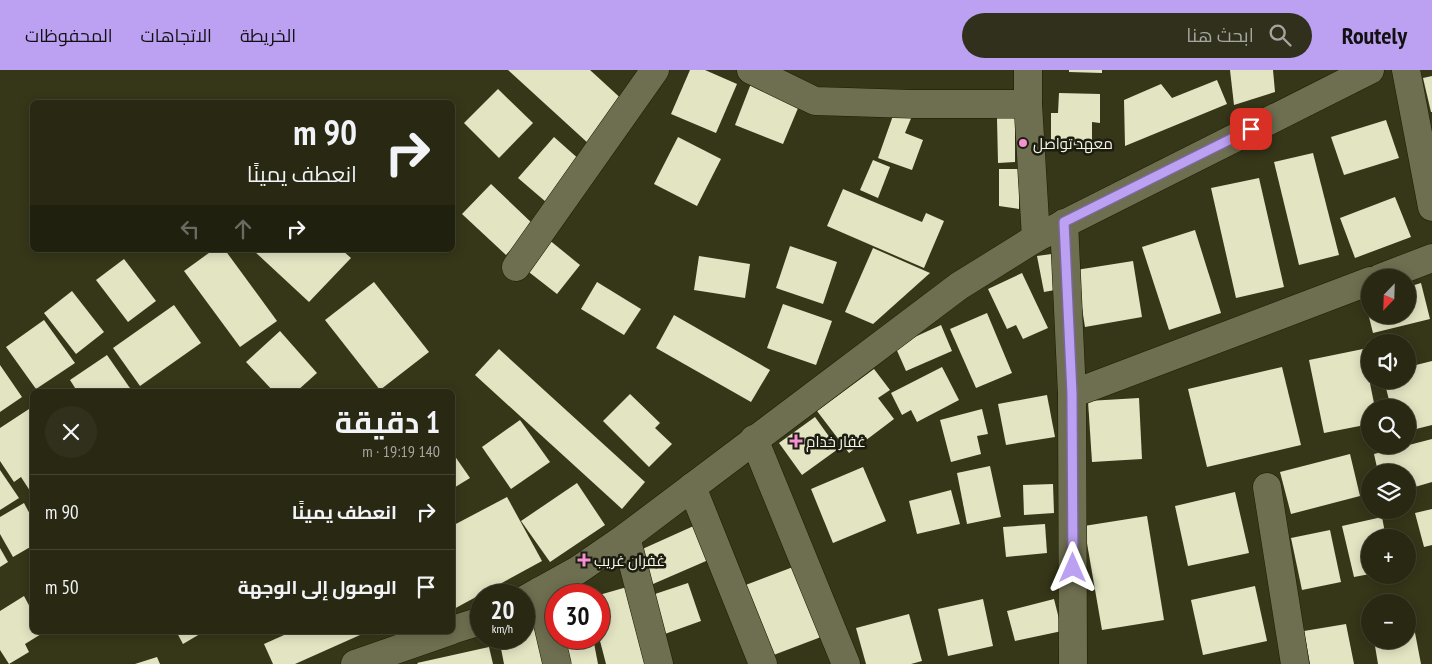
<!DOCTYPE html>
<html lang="ar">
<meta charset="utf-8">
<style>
body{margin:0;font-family:"PT Sans Narrow",Cairo,sans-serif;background:#30301c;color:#f1f3f6;direction:rtl;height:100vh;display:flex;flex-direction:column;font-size:19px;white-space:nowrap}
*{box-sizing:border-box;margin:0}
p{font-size:16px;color:#a5a6a0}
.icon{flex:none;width:28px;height:28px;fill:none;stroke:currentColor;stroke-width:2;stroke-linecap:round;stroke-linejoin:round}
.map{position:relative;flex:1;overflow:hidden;direction:ltr}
.drawer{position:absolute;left:30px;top:319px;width:425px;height:245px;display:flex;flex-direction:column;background:#282813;border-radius:8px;box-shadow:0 2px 12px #0003,0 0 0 1px #443;direction:rtl}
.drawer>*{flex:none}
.banner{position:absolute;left:30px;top:30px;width:425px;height:152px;border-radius:8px;box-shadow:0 2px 12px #0003,0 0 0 1px #443;direction:rtl;background:#282813;color:#f1f3f6;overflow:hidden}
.needle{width:32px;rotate:203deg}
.fabs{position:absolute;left:1361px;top:199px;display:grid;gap:10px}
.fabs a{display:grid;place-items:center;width:55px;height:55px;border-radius:50%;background:#282813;box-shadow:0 2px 12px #0003,0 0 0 1px #443;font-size:25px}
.speed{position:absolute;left:470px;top:514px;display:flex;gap:10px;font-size:25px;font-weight:700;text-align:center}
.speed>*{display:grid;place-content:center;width:65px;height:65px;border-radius:50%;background:#282813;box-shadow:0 2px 12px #0003,0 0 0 1px #443;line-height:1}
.speed small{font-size:12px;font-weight:400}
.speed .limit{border:8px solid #d22;background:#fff;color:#111}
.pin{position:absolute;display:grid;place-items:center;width:42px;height:42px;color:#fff;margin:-21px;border-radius:10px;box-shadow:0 2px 8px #0006}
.me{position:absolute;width:55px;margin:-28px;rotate:0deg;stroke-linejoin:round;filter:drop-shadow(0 0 4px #0008)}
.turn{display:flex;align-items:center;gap:18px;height:105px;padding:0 15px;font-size:22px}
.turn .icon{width:65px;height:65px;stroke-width:2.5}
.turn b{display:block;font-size:35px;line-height:42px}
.lanes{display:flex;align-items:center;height:48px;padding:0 15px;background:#0003;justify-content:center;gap:25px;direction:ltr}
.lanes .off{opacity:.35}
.round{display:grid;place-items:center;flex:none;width:52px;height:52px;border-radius:26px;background:#30301c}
.headline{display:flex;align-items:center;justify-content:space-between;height:85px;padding:0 15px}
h1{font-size:30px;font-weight:700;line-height:38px}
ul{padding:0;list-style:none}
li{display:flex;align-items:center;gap:15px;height:75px;padding:0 15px;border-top:1px solid #443}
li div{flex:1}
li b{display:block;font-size:19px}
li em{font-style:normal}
header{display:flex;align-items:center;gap:30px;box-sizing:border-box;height:70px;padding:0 25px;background:#bca0f2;color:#111}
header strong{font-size:24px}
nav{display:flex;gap:28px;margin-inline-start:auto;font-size:18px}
.search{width:350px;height:45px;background:#30301c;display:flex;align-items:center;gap:12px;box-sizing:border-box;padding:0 18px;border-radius:28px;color:#a5a6a0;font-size:19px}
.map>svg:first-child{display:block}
</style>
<header>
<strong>Routely</strong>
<div class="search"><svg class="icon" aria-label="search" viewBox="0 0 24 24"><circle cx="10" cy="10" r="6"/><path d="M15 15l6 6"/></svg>ابحث هنا</div>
<nav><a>الخريطة</a><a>الاتجاهات</a><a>المحفوظات</a></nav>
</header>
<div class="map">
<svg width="1432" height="594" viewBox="0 0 1432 594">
<rect width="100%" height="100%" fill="#363619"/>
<g fill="#e3e4c2">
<path d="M508,0H590L626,33L589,74Z"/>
<path d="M690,0H705L737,14L716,63L671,44Z"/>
<path d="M1069,0H1102V3L1069,2Z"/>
<path d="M1230,0H1273L1275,22L1234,35Z"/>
<path d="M1432,6V42H1431L1423,8Z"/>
<path d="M1217,10L1227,34L1125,76L1124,30L1161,14L1172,28Z"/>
<path d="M752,11L801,31L783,74L735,55Z"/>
<path d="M498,19L533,53L499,88L464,53Z"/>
<path d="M1059,23L1100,24V53L1092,52V76L1051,74V43H1058Z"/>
<path d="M895,40L912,46L905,63L923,70L912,100L878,88Z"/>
<path d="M997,48H1015V92L998,93Z"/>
<path d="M1386,50L1399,88L1344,105L1331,67Z"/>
<path d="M554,67L581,91L546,132L518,108Z"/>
<path d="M678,67L721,89L697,136L654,114Z"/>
<path d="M1313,83L1339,185L1299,195L1274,92Z"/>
<path d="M873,90L890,97L878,128L860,120Z"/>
<path d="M999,99H1019V139L999,136Z"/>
<path d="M1259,108L1284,217L1236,228L1211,118Z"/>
<path d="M491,114L534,155L506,185L462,144Z"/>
<path d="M843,119L922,152L926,143L944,151L924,198L827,156Z"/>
<path d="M1395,127L1411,167L1355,188L1340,148Z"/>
<path d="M1195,160L1221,243L1169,260L1142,177Z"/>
<path d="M548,169L580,195L557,224L525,199Z"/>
<path d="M790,176L837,192L823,234L776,218Z"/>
<path d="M873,178L930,203L873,254L845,242Z"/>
<path d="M213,180H225L277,251L240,277L184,201Z"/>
<path d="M253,180H342L351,188L309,232Z"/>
<path d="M1059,183L1066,218L1044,222L1037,186Z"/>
<path d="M699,186L750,194L745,228L694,220Z"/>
<path d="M124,189L156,231L128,252L96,210Z"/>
<path d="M1133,191L1142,247L1085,257L1076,200Z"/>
<path d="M1022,203L1048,258L1023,269L1016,255L1007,259L988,219Z"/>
<path d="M374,212L429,282L380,320L325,250Z"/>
<path d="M597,212L641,239L624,265L581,239Z"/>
<path d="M1421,213L1430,249L1373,263L1364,227L1370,226V245H1408V217Z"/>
<path d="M72,221L104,262L76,284L44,243Z"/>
<path d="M783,234L832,251L816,295L767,278Z"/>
<path d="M174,235L201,273L140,316L113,278Z"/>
<path d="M987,243L1012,303L976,318L950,259Z"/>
<path d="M674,245L770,300L751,332L656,278Z"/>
<path d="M44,250L75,293L36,319L6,277Z"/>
<path d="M941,255L952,281L906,301L895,276Z"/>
<path d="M280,261L317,303L297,321H273L246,292Z"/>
<path d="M499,279L645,412L622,439L475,305Z"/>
<path d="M1363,279L1375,338H1370V354L1324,363L1309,290Z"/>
<path d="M107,285L132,321H77L70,310Z"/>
<path d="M1432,291V355L1408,361V338H1391L1384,310H1408V297Z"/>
<path d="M0,295L22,327L0,342Z"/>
<path d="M942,297L959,330L917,352L911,340L902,345L891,323Z"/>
<path d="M1282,297L1301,375L1207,397L1188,319Z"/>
<path d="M874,299L890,320L878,328L894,349L849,383L817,341Z"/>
<path d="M630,324L660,353L655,358L672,374L649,397L603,351Z"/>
<path d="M1047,325L1055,367L1006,375L998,334Z"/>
<path d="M1139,328L1142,389L1092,392L1088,331Z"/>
<path d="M29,339L32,345V424L21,407L14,412L0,391V358Z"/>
<path d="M982,339L988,364L977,366L981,384L951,392L940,350Z"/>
<path d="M815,347L838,379L802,405L779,373Z"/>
<path d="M520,350L550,392L511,419L482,377Z"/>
<path d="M1432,369V412L1408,419V402H1378L1374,384Z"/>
<path d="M452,382L470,408L452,419Z"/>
<path d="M1350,384L1360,426L1291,444L1280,402Z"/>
<path d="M990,396L1001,447L967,454L957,403Z"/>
<path d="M863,397L886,451L833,473L811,419Z"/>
<path d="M0,400L19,428L0,440Z"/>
<path d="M577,413L605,455L550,492L521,451Z"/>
<path d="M1053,414L1054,443L1024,445L1023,415Z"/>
<path d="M951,420L960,454L917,464L909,431Z"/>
<path d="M1235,422L1249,483L1188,496L1175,436Z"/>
<path d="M507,427L542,491L452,540V456Z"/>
<path d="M24,433L32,448V476L13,487L0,464V447Z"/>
<path d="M1432,439V475L1424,477L1415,443Z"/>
<path d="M1147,446L1164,550L1102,560L1084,456Z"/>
<path d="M1382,447L1386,468H1370V504L1354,507L1342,456Z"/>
<path d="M698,454L713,488L653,514L638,481Z"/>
<path d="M1045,454L1047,483L1006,487L1003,457Z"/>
<path d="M1330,460L1341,512L1302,520L1291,468Z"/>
<path d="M0,478L8,492L0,497Z"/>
<path d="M793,497L821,567L771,586L743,516Z"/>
<path d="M688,513L701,551L662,565L649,526Z"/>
<path d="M1255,516L1267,571L1203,585L1191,530Z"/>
<path d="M627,517L649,594H606L599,567V525Z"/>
<path d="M24,526L32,541V561H46L25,574L29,582L9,594L0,580V541Z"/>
<path d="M983,529L993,576L948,586L938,539Z"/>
<path d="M1054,529L1062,561L1015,571L1007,541Z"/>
<path d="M536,540L546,594H504L499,568H524V547Z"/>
<path d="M909,544L922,591L911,594H866L856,558Z"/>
<path d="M1412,547L1421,594H1378L1374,570H1408V548Z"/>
<path d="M1346,554L1354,594H1310L1304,561Z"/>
<path d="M176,561H205L183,574Z"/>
<path d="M293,561H369L295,594H273L264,574Z"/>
<path d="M558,568H593L598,594H564Z"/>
<path d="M489,577L493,594H418L417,593Z"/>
<path d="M157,587L160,594H135Z"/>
</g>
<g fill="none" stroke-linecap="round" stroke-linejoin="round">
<g stroke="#1d1d02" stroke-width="29">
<g id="minor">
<path d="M751,0L815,31L911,34H1028"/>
<path d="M1028,0V34L1036,168"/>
<path d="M1406,0L1432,137"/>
<path d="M1064,153L1072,324L1073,594"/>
<path d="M516,197L655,0"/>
<path d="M1380,208L1432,188"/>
<path d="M1072,324L1370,211"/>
<path d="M754,369L846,594"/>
<path d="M692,417L763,594"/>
<path d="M1267,417L1295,594"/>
<path d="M626,467L659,594"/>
<path d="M540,521L557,594"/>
</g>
</g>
<g stroke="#1d1d02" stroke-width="29">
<g id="tertiary">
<path d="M524,530L578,500L626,467L959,216L1036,168L1370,0"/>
<path d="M452,560L481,551"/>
<path d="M355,594L450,561"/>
</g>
</g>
<use href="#minor" stroke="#6e6f50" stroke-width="28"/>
<use href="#tertiary" stroke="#6e6f50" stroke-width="28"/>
</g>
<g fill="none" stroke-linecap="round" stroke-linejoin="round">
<g stroke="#7a689d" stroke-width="12">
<path id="route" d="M1073,498L1072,324L1064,152L1251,59"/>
</g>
<use href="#route" stroke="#bca0f2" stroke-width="9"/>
</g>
<g fill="#f591d1" stroke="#1c1d10" stroke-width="2">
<circle cx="1023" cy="73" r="5"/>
<path d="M793.5 363.5h5v5h5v5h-5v5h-5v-5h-5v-5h5z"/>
<path d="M581.5 482.5h5v5h5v5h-5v5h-5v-5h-5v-5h5z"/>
</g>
<g text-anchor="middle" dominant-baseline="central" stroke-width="5" stroke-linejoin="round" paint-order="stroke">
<g font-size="15" fill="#f6f7e5" stroke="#1c1d10" text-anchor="start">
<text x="1033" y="73">معهد تواصل</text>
<text x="806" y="371">غفار خدام</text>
<text x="594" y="490">غفران غريب</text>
</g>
</g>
</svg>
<div class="fabs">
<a><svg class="needle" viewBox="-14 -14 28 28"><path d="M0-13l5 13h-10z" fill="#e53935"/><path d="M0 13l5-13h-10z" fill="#a5a6a0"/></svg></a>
<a><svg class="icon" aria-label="sound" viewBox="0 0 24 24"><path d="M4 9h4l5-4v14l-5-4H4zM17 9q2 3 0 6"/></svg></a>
<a><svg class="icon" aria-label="search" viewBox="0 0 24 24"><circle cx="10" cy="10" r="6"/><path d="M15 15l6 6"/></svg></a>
<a><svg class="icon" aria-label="layers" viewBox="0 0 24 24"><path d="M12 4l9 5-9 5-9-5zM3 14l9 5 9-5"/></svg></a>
<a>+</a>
<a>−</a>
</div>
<div class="speed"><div>20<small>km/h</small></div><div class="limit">30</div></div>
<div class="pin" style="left:1251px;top:59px;background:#d93025"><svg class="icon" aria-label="arrive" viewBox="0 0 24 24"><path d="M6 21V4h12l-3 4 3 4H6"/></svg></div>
<svg class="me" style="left:1073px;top:498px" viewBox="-20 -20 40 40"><path d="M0-17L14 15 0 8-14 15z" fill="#bca0f2" stroke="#fff" stroke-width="4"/></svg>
<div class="banner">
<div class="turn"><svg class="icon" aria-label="right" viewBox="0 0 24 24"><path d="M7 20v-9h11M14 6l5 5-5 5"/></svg><div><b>90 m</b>انعطف يمينًا</div></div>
<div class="lanes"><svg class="icon off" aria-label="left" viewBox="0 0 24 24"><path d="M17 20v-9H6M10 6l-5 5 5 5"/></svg><svg class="icon off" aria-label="ahead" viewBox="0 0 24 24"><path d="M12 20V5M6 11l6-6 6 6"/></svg><svg class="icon" aria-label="right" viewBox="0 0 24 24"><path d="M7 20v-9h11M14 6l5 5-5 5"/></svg></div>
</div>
<section class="drawer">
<div class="headline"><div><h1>1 دقيقة</h1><p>140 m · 19:19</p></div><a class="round"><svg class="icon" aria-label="close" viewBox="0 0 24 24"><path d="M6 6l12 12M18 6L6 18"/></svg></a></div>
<ul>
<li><svg class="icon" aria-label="right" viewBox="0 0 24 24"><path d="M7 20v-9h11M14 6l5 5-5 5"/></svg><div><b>انعطف يمينًا</b></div><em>90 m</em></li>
<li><svg class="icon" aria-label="arrive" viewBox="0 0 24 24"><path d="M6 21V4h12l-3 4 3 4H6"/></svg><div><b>الوصول إلى الوجهة</b></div><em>50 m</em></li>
</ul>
</section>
</div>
